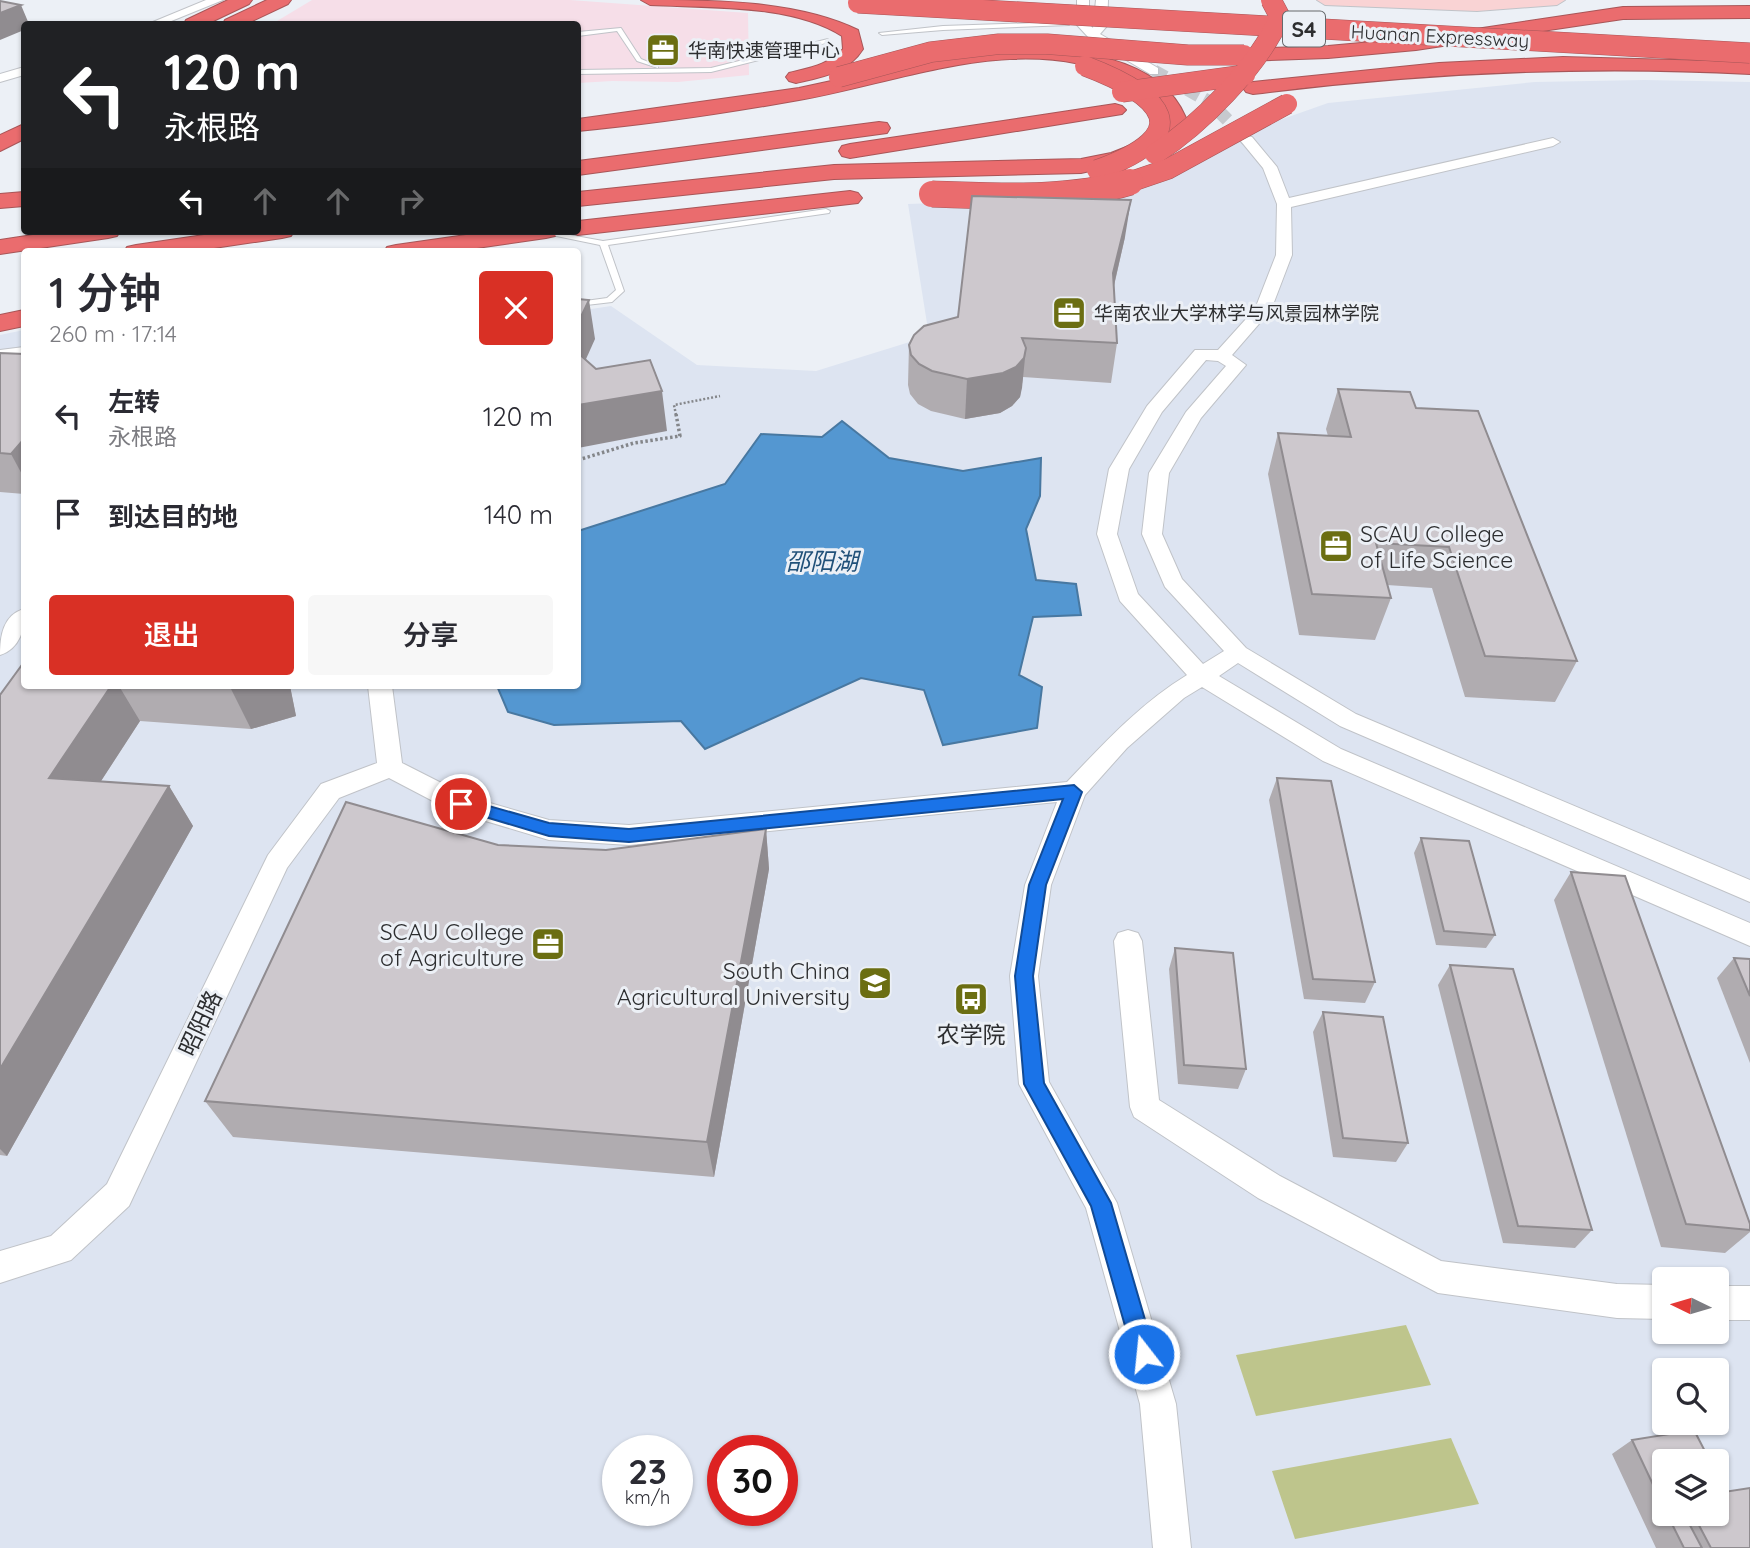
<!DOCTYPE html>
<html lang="zh">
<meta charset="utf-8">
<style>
body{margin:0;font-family:Quicksand,"Noto Sans SC",sans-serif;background:#f7f7f7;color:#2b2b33;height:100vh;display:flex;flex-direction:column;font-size:26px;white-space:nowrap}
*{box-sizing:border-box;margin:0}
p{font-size:23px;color:#7c7c81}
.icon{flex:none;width:38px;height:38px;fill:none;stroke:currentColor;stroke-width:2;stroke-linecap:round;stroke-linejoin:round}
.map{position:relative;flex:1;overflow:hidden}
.sheet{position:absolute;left:21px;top:248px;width:560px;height:441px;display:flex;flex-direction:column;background:#fff;border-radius:7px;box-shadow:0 2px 5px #0004}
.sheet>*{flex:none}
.banner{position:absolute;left:21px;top:21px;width:560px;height:214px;border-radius:7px;box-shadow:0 2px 5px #0004;background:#202124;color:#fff;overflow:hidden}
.needle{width:46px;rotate:275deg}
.fabs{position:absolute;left:1652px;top:1267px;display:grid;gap:14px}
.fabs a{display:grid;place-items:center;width:77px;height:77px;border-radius:7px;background:#fff;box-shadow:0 2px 5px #0004;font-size:35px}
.speed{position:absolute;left:602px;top:1435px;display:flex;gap:14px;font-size:35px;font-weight:700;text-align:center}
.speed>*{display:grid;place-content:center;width:91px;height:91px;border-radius:50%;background:#fff;box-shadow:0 2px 5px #0004;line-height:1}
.speed small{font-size:18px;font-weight:400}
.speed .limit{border:10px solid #d22;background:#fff;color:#111}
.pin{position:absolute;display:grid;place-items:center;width:60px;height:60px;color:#fff;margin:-30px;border:4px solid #fff;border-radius:50%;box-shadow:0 2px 7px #0007}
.me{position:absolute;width:77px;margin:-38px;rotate:344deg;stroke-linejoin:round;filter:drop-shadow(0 0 5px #0008)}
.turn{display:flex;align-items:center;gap:24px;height:147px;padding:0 28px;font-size:32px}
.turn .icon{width:91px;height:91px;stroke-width:2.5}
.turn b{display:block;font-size:49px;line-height:60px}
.lanes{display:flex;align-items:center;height:66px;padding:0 28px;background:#0003;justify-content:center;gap:35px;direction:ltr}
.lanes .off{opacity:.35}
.round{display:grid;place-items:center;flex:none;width:74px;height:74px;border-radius:7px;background:#f7f7f7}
.headline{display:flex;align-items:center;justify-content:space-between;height:119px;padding:0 28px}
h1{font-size:42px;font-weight:600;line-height:52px}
.cta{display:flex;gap:14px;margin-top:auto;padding:14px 28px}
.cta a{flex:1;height:80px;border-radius:7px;background:#d93025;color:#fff;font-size:28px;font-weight:600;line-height:80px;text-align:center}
.cta a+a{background:#f7f7f7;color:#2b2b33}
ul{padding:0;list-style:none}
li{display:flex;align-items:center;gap:21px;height:98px;padding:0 28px}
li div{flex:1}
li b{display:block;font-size:26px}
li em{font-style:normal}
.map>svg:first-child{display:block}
</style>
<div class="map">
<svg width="1750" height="1548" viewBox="0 0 1750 1548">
<rect width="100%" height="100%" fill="#ecf0f6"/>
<path fill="#f6dee8" d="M312,0H570L748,13L749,75L678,82L612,81L578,83V24H272Z"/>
<path fill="#dde4f1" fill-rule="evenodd" d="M1644,80L1750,82V1548H0V335L24,330V686H578V311L611,306L697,365L816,371L929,336L908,204L1056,199L1328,103L1535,82ZM1664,1279H1717V1332H1664ZM1664,1370H1717V1423H1664ZM618,1451H677V1510H618ZM723,1451H782V1510H723ZM1664,1461H1717V1514H1664Z"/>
<g fill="#bec58c">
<path d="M1406,1325L1431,1385L1256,1416L1236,1355Z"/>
<path d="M1451,1438L1479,1504L1295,1539L1272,1471Z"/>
</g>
<path fill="#5497d1" stroke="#4878a1" stroke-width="2" d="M842,421L889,458L963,471L1041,458L1040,496L1026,529L1036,580L1076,584L1081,615L1033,617L1019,675L1042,687L1037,728L943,745L924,690L861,678L705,749L681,721L554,725L508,712L497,686H578V531L725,484L761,434L822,437Z"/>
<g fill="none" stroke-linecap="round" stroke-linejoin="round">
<path stroke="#c6c9ce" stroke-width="13" stroke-dasharray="13 6" stroke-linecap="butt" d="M1154,71L1210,102L1247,140"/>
<g stroke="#c0c3c8" stroke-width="2">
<g id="lane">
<path d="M1067,22L1069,25L943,30L882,35L879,33L943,26Z"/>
<path d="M621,28L641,59L658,66V68L637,61L617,31L578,36V32Z"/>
<path d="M828,39L830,42L711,72L578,74V70L711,68Z"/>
<path d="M826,209L830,211L829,213L608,245L624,291L612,302L578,306V302L607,298L616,290L600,245L537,232L548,231L603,241Z"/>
</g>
</g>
<g stroke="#c0c3c8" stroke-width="2">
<g id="street">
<path d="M206,0H223L164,24H148Z"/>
<path d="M1077,0H1089V24L1093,28L1096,0H1108L1107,26L1100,34L1158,68V74H1150L1089,38L1077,25Z"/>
<path d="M24,67V75L0,82V74Z"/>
<path d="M1247,136L1252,137L1277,167L1289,198L1553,138L1560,142L1553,146L1291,207L1292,255L1271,310L1232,355L1246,365L1201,418L1169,473L1162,534L1182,579L1246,648L1356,714L1750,880V902L1340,726L1238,663L1219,676L1341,749L1750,923V946L1323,761L1202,687L1184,698L1127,748L1085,795L1051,885L1038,976L1049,1082L1117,1203L1176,1404L1191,1548H1153L1140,1404L1086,1208L1019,1084L1010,976L1025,885L1057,802L629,845L549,840L452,811L389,778L339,798L287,868L129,1206L71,1260L0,1283V1251L51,1236L107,1184L268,855L321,784L377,763L368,686H392L402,763L469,797L549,820L629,825L1067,782C1104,743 1141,703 1187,675L1120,601L1097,534L1109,469L1147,406L1195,350H1218L1255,309L1276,255L1277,204L1263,168L1240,140ZM1206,360L1218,361L1226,366L1186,412L1149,473L1142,534L1165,587L1224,651L1203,664L1138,594L1117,534L1129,469L1162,412Z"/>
<path d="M24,347V357L0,360V350Z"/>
<path d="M24,609C26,627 20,649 0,655C0,636 3,615 24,609Z"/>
<path d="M1128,930L1138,933L1142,941L1159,1100L1280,1176L1441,1261L1617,1284L1664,1285V1319L1617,1318L1438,1293L1258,1198L1134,1117L1130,1107L1114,941L1118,933Z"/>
<rect x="1717" y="1286" width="33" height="34"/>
</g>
</g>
<g stroke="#c0c3c8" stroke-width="2">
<path id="secondary" d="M1317,0H1565L1557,5L1477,11L1325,5Z"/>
</g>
<g stroke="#a85658" stroke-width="2">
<g id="highway">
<path d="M228,0H252L249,4L207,24H184L186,20Z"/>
<path d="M267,0H291L288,4L246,24H223L225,20Z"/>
<path d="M641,0C711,0 796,0 858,30L863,49C848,73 822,77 796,83L789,81L786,77L789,73C808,68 829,65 843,49L842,36C793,4 708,8 650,5Z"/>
<path d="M1750,6V18L1623,19L1416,50L1328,58L1244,61L1234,55L1244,49L1328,46L1416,38L1623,7Z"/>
<path d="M1007,48C1067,48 1160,54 1186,118L1178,136L1165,147L1126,163L1081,173L834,179L578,206V192L834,165L1081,159L1111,153L1149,138L1161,129L1165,118C1158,100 1142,88 1124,79C1021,30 903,82 799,100C726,113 651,124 578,131V119L799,88L956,54Z"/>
<path d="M1563,57L1750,62V74C1583,65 1419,73 1253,94L1246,92L1243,88L1246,84L1253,82L1439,63Z"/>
<path d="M1115,104L1122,106L1126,110L1122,114L850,158L842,156L839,151L842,146L850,144Z"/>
<path d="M879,122L887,123L890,128L887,133L578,175V161Z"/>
<path d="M24,124V139L0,151V135Z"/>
<path d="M850,191L858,193L862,198L858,203L578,235L568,231H578V221Z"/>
<path d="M24,192V206L0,208V194Z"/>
<path d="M59,231H120L117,236L108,238L0,254V240Z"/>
<path d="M231,231H294L291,236L282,238L187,252H124L127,247L136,245Z"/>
<path d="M494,231H558L555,236L546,238L449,252H384L387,247L396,245Z"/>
<path d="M24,310V326L0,331V315Z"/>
</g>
</g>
<path stroke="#84868a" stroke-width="2.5" stroke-dasharray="2 2" stroke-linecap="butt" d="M676,415L674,405L720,396"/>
<path stroke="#84868a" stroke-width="3.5" stroke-dasharray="2.5 2.5" stroke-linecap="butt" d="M578,460L634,443L680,436L676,414"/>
<use href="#lane" fill="#fff" fill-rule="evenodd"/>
<use href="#street" fill="#fff" fill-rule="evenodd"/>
<use href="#secondary" fill="#f9d3d4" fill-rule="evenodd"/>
<use href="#highway" fill="#ea6c6e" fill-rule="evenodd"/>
<g stroke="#a85658" stroke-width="21" stroke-linecap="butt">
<g id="highway-bridge-far1">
<path d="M858,3L1750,53"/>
<path d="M1085,66C1165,96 1198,134 1097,170"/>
<path d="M839,77L931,52L999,44H1047L1188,55H1244"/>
<path d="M1122,92L1245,75"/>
<path d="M1155,154C1200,125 1258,67 1280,17L1271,0"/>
<path d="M1124,184L1168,169L1287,104"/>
</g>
</g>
<g stroke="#a85658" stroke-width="27" stroke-linecap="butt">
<path id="highway-bridge" d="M932,194C997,196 1067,201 1130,182"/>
</g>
<use href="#highway-bridge-far1" stroke="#ea6c6e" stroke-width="20"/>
<use href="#highway-bridge" stroke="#ea6c6e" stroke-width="26"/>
</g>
<g fill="#b0acb0">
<path d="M1125,237L1114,286L1117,343L1111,383L1023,377L1020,397L1012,406L1000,413L965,419L931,411L918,404L910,394L908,385L909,345L958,317Z"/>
<path d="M0,353L24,354V494L0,492Z"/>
<path d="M1338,389L1416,408L1577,661L1555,702L1465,697L1432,588L1387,585L1391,598L1375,640L1299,635L1268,474L1278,433L1328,436L1326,429Z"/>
<path d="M24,686H290L296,716L251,729L140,721L101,781L169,786L193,826L7,1156L0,1155V695Z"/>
<path d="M1277,778L1375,982L1365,1003L1304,999L1269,800Z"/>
<path d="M766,829L769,869L714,1177L233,1137L205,1101L498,845L606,850Z"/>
<path d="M1421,838L1495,935L1486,948L1436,945L1414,853Z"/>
<path d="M1571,872L1750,1224V1232L1725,1253L1661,1247L1554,900Z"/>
<path d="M1175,948L1246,1069L1238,1089L1178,1084L1169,969Z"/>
<path d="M1734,958L1750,959V1063L1717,978Z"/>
<path d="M1450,965L1592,1230L1575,1248L1503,1243L1438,985Z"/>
<path d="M1323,1012L1408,1143L1396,1162L1333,1157L1313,1032Z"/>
<path d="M1632,1440L1664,1461V1514H1717L1726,1492L1750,1548H1656L1612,1454Z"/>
</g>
<g fill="#908c90">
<path d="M21,5L29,24H24V30L0,40V13Z"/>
<path d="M1131,200L1125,237L1108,311L1113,273Z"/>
<path d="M589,300L595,339L578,377V323Z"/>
<path d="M1026,348L1022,388L1020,397L1012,406L1000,413L965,419L967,379Z"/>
<path d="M662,391L667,431L578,448V405Z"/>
<path d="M24,439V478L11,454Z"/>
<path d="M111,686H119L140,721L77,818L49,778Z"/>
<path d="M235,686H290L296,716L251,729L230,687Z"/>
<path d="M169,786L193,826L7,1156L0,1149V1069Z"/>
<path d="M766,829L769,869L714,1177L707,1142Z"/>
</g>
<g fill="#cdc8cd" stroke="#908c90" stroke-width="2">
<path d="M0,1L21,5L0,13Z"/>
<path d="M972,196L1131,200L1113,273L1117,343L1022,338L1026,348L1024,358L1016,367L1003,373L967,379L932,371L919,364L911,355L909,345L914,335L924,326L958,317Z"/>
<path d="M578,299L589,300L578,323Z"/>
<path d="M0,353L24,354V439L11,454L0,453Z"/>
<path d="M578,353L596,369L650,360L662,391L578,405Z"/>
<path d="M1338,389L1410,392L1416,408L1478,411L1577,661L1485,656L1449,547L1376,543L1391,598L1312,594L1278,433L1351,437Z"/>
<path d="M24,662V686H111L49,778L169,786L0,1069V695Z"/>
<path d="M208,686H235L230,687Z"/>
<path d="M1277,778L1331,781L1375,982L1313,979Z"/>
<path d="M346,802L498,845L606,850L766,829L707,1142L205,1101Z"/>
<path d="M1421,838L1469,841L1495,935L1444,931Z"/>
<path d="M1571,872L1625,876L1750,1224V1230L1686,1224Z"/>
<path d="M1175,948L1233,953L1246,1069L1184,1065Z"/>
<path d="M1734,958L1750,959V996Z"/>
<path d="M1450,965L1513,969L1592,1230L1518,1226Z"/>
<path d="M1323,1012L1383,1017L1408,1143L1343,1138Z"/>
<path d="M1694,1430L1710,1461H1664V1508L1632,1440Z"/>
<path d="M1717,1474L1726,1492L1717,1493Z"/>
<path d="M1750,1488V1548H1711L1693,1514H1717V1493Z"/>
<path d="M1667,1514H1684L1702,1548H1684Z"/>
</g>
<path fill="#1a73e8" stroke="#114b97" stroke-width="2" d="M1074,785L1082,792L1046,885L1033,976L1044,1083L1111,1203L1155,1354L1151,1362L1144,1365L1136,1362L1133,1354L1091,1206L1024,1084L1015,976L1029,885L1063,799L629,842L549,836L455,808L452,804L461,798L549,823L629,829Z"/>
<defs>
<g id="office-square" transform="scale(1.75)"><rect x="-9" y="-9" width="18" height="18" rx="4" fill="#6b6e12" stroke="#ecf0f6"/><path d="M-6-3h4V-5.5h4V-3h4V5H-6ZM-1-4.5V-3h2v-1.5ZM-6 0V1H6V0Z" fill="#fff"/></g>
<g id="university-square" transform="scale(1.75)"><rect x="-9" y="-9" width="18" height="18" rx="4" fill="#6b6e12" stroke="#ecf0f6"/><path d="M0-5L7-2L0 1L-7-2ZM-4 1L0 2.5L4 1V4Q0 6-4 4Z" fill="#fff"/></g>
<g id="bus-square" transform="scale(1.75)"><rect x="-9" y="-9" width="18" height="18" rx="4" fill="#6b6e12" stroke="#ecf0f6"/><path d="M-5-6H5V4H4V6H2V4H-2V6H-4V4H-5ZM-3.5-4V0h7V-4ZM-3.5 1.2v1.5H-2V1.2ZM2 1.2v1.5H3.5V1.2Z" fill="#fff"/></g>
</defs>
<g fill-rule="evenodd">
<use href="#office-square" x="663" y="50"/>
<use href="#office-square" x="1069" y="313"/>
<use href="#office-square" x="1336" y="546"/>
<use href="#office-square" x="548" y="944"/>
<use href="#university-square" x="875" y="983"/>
<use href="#bus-square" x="971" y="999"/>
</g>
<g text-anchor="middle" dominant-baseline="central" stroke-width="6" stroke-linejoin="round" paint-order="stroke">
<g font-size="19" fill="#2d2e30" stroke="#ecf0f6">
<text transform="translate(1440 36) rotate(3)">Huanan Expressway</text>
</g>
<g font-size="19" fill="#2d2e30" stroke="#ecf0f6" text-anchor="start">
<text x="688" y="50">华南快速管理中心</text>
<text x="1094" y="313">华南农业大学林学与风景园林学院</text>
</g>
<rect fill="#ecf0f6" stroke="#66686b" stroke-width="2" x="1283" y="11.5" width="42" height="35" rx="5"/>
<g font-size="21" font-weight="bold" fill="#2d2e30">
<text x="1304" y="29">S4</text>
</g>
<g font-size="23" fill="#2d2e30" stroke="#ecf0f6" text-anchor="end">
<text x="1360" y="533" text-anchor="start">SCAU College<tspan x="1360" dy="26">of Life Science</tspan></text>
<text x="524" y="931">SCAU College<tspan x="524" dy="26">of Agriculture</tspan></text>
<text x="850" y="970">South China<tspan x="850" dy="26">Agricultural University</tspan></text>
<text x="971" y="1034" text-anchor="middle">农学院</text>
</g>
<g font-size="23" fill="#2d2e30" stroke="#ecf0f6">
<text transform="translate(200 1023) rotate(-65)">昭阳路</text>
</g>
<g font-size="24" font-style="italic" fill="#215179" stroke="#ecf0f6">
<text x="822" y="561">邵阳湖</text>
</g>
</g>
</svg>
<div class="fabs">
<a><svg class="needle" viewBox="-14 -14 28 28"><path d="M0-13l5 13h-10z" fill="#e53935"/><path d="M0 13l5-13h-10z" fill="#7c7c81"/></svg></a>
<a><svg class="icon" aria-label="search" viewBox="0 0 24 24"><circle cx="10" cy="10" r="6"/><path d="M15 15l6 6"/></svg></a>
<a><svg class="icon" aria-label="layers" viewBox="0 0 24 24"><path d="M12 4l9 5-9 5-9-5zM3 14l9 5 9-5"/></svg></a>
</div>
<div class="speed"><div>23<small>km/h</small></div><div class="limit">30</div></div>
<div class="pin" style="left:461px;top:804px;background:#d93025"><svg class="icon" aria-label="arrive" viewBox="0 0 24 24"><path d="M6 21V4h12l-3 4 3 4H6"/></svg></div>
<svg class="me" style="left:1144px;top:1354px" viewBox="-20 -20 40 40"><circle r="17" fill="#1a73e8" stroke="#fff" stroke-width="3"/><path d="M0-11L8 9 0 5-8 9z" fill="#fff"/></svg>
<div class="banner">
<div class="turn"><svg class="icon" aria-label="left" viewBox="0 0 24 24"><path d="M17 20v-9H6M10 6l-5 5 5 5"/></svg><div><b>120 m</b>永根路</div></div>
<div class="lanes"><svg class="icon" aria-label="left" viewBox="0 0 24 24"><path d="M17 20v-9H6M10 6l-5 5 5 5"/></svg><svg class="icon off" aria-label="ahead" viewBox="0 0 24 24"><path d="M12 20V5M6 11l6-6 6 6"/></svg><svg class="icon off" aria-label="ahead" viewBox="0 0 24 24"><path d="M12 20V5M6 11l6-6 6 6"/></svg><svg class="icon off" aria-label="right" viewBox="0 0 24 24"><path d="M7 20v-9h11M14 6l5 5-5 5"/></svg></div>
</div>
<section class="sheet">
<div class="headline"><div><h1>1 分钟</h1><p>260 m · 17:14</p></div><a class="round" style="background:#d93025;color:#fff"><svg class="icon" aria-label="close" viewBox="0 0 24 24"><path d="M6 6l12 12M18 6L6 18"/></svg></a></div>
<ul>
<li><svg class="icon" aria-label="left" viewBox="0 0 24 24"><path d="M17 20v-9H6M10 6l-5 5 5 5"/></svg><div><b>左转</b><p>永根路</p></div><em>120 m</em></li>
<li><svg class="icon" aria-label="arrive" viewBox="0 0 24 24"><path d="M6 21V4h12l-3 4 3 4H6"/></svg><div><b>到达目的地</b></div><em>140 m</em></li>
</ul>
<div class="cta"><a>退出</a><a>分享</a></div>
</section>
</div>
